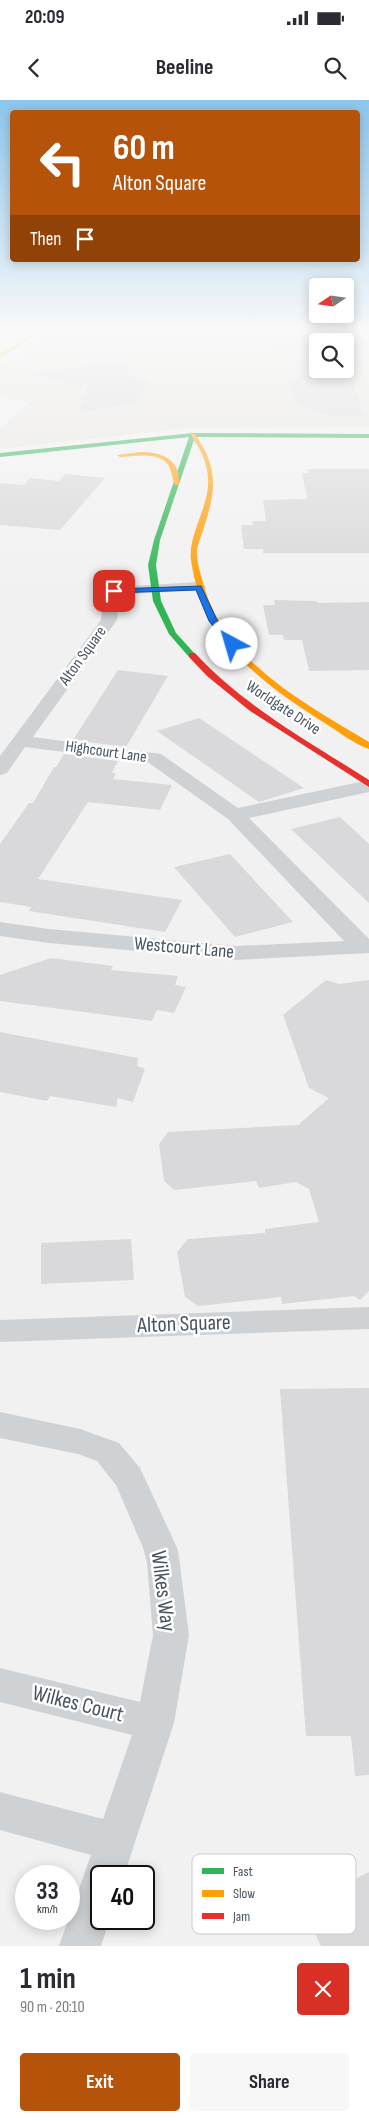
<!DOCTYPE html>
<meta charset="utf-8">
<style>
body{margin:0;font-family:"Sofia Sans Condensed",sans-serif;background:#f7f7f7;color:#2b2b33;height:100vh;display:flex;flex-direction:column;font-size:19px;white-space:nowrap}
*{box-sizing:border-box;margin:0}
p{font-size:16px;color:#7c7c81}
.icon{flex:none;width:28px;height:28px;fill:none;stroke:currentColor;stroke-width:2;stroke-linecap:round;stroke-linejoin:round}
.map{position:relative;height:1846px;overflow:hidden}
.sheet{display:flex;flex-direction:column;background:#fff;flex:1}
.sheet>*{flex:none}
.hud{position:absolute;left:10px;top:10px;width:350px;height:152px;border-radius:5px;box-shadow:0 2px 12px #0003;background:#b45309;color:#fff;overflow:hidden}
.needle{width:32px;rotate:257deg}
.controls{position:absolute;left:309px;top:178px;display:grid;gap:10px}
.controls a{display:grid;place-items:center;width:45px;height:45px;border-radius:5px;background:#fff;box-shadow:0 2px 12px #0003;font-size:25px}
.speed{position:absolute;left:15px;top:1765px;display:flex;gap:10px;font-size:25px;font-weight:700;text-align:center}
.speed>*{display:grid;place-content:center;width:65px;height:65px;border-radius:50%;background:#fff;box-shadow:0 2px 12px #0003;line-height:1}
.speed small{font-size:12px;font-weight:400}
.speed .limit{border:2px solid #111;border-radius:8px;background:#fff;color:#111}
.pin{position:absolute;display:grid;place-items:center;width:42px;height:42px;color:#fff;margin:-21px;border-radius:10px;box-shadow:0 2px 8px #0006}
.me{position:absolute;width:55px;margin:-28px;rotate:321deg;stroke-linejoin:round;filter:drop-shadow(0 0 4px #0008)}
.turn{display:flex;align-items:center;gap:18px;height:105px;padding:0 20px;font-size:22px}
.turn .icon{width:65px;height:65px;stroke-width:2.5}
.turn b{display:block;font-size:35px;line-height:42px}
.then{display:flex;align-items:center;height:48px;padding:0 20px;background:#0003;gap:10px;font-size:19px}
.round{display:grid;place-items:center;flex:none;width:52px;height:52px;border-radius:5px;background:#f7f7f7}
.overview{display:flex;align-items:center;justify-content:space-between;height:85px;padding:0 20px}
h1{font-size:30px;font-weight:700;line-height:38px}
.primary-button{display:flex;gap:10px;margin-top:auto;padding:10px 20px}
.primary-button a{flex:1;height:58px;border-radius:5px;background:#b45309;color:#fff;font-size:20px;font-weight:700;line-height:58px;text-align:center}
.primary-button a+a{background:#f7f7f7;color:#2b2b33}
.status{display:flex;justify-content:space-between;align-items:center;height:35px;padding:0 25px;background:#fff;direction:ltr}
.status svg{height:14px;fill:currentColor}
header{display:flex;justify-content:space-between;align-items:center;height:65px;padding:0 20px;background:#fff;font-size:22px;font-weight:700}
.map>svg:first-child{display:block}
</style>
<div class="status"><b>20:09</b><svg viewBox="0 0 49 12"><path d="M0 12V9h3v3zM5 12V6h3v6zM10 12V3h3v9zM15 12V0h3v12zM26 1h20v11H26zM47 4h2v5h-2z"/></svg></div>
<header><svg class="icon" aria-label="back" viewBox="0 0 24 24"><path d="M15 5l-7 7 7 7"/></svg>Beeline<svg class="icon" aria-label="search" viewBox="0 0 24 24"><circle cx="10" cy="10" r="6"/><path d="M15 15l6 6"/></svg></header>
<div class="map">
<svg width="369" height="1846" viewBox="0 0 369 1846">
<rect width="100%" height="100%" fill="#f2f1f1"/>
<path fill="#e7e5df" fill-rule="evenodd" d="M52,233H359L369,247V327L186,328L0,349V329L28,303L0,296V264L40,243ZM318,241H345V269H318Z"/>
<g fill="#d9d9db">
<path d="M266,233H318V261L276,250Z"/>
<path d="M126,261L128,273L123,275L148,280L136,303L78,312L88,284L81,286L33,275V273Z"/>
<path d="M317,272H350L363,316H334L298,306L288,281Z"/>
<path d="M308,369H369V453H263V449H244L241,425H253L252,421H266L263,400L307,399L302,373H309Z"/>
<path d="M65,374L105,378L60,430L0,425V383L24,385L30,378L59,381Z"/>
<path d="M274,500L315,501L319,503L369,502V570L309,571L302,540H284L283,535H269L263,505H275Z"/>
<path d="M118,570L168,576L126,647L73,640Z"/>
<path d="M199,618L304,688L259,702L157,631Z"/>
<path d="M64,654L118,661L112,673H116L113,679L172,685L160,710L88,702L38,779L182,800L165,832L29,811L31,807L0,802V744L29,703H33L54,667H56Z"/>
<path d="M340,717L369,744V803L291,729Z"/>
<path d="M230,754L293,822L235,837L174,767Z"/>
<path d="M51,858L113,866L111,870L178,876L175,885L186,887L174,913L157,910L152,921L0,901V875Z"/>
<path d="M326,880L339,884L369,880V1191L360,1200L354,1196L282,1204L281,1197L198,1206L185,1197L177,1152L188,1139L265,1133V1129L319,1122L309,1089L296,1082L259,1088L256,1081L174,1090L164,1081L159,1044L168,1032L298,1025L329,998L309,988L283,915Z"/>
<path d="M0,932L138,958L137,966L145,969L133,1002L118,998L116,1007L50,996L47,1001L0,992Z"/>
<path d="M131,1139L134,1180L41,1184V1143Z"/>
<path d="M369,1288V1675L355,1676L351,1636H306L280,1289Z"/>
<path d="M369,1772V1846H321L301,1805Z"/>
</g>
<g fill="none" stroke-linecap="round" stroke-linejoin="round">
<g fill="#cfd2d5" fill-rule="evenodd">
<path d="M198,482L203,484L206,487L203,490L113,495L118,510L117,520L33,637L161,654L238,708L369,680V692L249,718L369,839V853L236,860L49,843L0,836V822L49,829L236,846L344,841L228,719L149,663L25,647L7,673L0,675V656L101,520L102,510L96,491L99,488Z"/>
<path d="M369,1207V1229L0,1242V1220Z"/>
<path d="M0,1312L80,1329L119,1343L140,1368L178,1450L189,1535L174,1623L124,1776H101V1819H110L101,1846H59L91,1755L0,1730V1692L103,1719L132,1635L0,1602V1568L140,1602L153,1535L147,1463L144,1450L116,1385L97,1361L78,1354L0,1338Z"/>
</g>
<path fill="#30b455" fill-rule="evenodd" d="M193,333L369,334V338L195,337L160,440L156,465L161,501L176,533L196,555L192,557H189L169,534L153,501L148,465L154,440L189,337L0,357V353Z"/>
<g fill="#ff9f0a" fill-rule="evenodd">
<path d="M34,233H39L0,258V254Z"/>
<path d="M191,334H195C217,366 217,387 205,424C203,432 199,440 197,449C196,461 201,475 204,486C226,563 306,604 369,642V649C353,644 337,630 323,622C260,582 202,539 191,460C188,437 206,411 208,386C209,372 205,359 198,346C195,342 192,338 191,334Z"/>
<path d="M140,352C162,352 181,359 179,385H175C172,379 172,372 169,366C160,351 134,356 120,357L117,355Z"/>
</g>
<path fill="#e5322d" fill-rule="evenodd" d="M189,553H195C245,607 308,641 369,680V687L250,611L207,576L189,557Z"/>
</g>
<linearGradient id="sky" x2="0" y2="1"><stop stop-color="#8dc6ed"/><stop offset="0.47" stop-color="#f9f9f9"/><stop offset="1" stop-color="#f9f9f9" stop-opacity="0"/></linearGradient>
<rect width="369" height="491" fill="url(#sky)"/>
<path fill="#1a73e8" stroke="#114b97" d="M201,486L217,520L235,544L234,546H229L209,521L196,490L114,493L110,491L114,489Z"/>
<g text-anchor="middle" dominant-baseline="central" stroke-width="5" stroke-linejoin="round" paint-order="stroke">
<g font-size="16" fill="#465360" stroke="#fff">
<text transform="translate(83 556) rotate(-54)">Alton Square</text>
<text transform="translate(283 608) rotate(33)">Worldgate Drive</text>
<text transform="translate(106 652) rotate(8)">Highcourt Lane</text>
</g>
<g font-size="19" fill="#465360" stroke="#fff">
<text transform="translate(184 848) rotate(5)">Westcourt Lane</text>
</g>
<g font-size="22" fill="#465360" stroke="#fff">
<text transform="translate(184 1224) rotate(-2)">Alton Square</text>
<text transform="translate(163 1491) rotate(83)">Wilkes Way</text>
<text transform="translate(78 1604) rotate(14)">Wilkes Court</text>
</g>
</g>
<rect x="192" y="1754" width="164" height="80" rx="8" fill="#fff" stroke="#c8cbcf" stroke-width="1"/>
<rect x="202" y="1768" width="22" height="6" fill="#30b455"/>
<rect x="202" y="1790" width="22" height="7" fill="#ff9f0a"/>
<rect x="202" y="1813" width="22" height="6" fill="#e5322d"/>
<g font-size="14" fill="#465360">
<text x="233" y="1776">Fast</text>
<text x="233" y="1798">Slow</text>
<text x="233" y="1821">Jam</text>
</g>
</svg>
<div class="controls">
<a><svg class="needle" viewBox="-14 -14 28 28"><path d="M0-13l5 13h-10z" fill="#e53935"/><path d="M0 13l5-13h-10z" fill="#7c7c81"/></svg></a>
<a><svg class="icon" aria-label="search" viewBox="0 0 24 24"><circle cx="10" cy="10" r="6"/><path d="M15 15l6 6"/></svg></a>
</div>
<div class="speed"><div>33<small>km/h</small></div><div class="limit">40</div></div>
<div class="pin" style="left:114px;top:491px;background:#d93025"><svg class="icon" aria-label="arrive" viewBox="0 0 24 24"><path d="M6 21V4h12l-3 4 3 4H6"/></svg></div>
<svg class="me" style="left:232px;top:544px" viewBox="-20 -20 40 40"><circle r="19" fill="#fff"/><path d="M0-13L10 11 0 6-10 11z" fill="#1a73e8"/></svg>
<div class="hud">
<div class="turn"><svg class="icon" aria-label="left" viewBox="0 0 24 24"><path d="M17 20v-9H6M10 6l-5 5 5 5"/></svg><div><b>60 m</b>Alton Square</div></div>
<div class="then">Then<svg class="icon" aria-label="arrive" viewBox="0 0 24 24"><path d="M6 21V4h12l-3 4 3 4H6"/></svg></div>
</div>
</div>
<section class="sheet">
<div class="overview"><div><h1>1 min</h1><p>90 m · 20:10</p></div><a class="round" style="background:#d93025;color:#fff"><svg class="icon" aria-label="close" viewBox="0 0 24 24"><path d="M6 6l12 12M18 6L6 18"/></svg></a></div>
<div class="primary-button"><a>Exit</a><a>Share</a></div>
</section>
